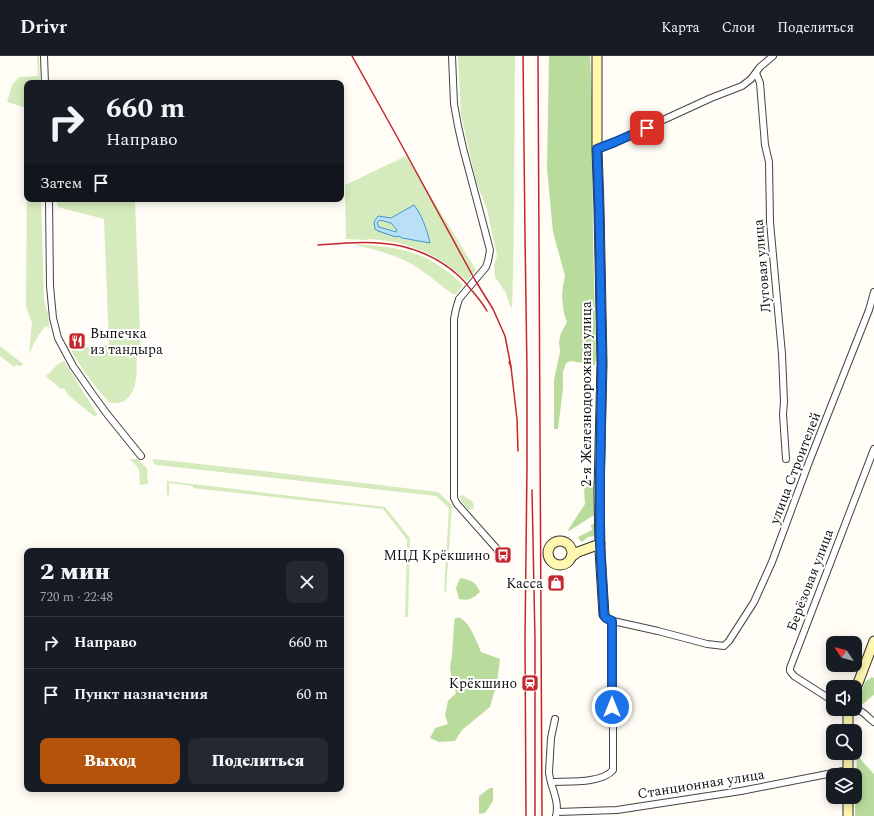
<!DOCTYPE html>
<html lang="ru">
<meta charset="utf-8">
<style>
body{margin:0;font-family:Spectral,serif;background:#242831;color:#f1f3f6;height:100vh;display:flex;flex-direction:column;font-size:15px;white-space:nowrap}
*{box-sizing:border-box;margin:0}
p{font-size:13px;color:#9ea1a6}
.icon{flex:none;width:22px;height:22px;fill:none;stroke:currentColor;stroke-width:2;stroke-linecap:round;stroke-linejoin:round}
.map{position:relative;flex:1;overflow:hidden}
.drawer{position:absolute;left:24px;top:492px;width:320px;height:244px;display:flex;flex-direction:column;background:#171b24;border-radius:8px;box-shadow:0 2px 10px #0003}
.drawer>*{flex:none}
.banner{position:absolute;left:24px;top:24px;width:320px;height:122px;border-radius:8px;box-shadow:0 2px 10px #0003;background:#171b24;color:#f1f3f6;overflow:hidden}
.needle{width:26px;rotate:305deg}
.fabs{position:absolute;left:826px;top:580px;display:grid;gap:8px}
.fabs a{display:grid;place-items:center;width:36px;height:36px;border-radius:8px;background:#171b24;box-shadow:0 2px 10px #0003;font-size:20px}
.pin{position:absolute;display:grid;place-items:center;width:34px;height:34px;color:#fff;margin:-17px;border-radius:8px;box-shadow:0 2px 6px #0006}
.me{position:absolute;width:44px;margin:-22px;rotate:0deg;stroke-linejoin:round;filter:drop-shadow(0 0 3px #0008)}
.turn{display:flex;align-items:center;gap:14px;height:84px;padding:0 16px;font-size:18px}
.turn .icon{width:52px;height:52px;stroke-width:2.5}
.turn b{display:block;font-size:28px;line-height:34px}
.then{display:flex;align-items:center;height:38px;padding:0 16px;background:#0003;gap:8px;font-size:15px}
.round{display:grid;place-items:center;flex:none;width:42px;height:42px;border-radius:8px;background:#242831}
.head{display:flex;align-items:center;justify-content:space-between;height:68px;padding:0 16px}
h1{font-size:24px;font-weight:800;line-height:30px}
.primary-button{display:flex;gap:8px;margin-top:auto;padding:8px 16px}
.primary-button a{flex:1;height:46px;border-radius:8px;background:#b45309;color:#fff;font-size:16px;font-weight:800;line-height:46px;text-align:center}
.primary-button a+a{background:#242831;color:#f1f3f6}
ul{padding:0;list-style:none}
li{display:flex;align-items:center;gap:12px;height:52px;padding:0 16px;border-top:1px solid #363941}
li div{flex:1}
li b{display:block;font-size:15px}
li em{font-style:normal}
header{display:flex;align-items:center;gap:24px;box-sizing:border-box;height:56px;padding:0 20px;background:#171b24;border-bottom:1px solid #363941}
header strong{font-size:19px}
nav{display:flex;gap:22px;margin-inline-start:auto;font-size:14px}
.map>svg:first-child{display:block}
</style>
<header>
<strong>Drivr</strong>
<nav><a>Карта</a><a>Слои</a><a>Поделиться</a></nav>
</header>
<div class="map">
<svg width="874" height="760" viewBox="0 0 874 760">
<rect width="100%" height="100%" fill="#fffdf5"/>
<g fill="#d5ebbd">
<path d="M37,0H39L40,27H27V52L7,46L12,29L19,21L38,20Z"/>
<path d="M458,0H515C514,84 515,168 512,252L510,250L506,237L495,221L494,209L497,200L487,153L476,125L461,59Z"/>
<path d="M406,100L476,214L467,225C438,198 408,185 368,183V184L346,183L345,129Z"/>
<path d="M27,119V143H41L44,244C47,254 49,260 49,272L46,270C38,278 33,289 29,299L32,267L26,250Z"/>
<path d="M56,143H135L141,301H137C136,316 139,335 124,345C119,347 114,348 109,346C94,330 82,313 71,294L82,295L83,294V291L109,289L104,163L58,151L57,149Z"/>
<path d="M353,188C401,191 428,195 463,229L456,238H453C441,230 430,220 418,212C398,199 376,194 353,188Z"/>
<path d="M0,290L23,308L21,310L16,309L14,311L0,300Z"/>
<path d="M64,305L97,358L95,361L68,339L64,332L61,333L47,321L46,320C52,315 57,307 64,305Z"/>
<path d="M130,403H137L147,412L148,428L140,429L139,413Z"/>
<path d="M153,403L255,414L438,436L452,449L446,536L444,535L449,452L436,440L156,409L154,408L153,405Z"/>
<path d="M167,425L385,451L410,482L408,561H405L407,484L383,453L193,432V430L169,427V439H167Z"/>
<path d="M462,439L472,445L474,450L473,453L468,454L461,445L460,440Z"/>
</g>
<g fill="#b9dc9c">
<path d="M549,0H590L592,41L593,186L596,301L595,309L571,305L566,307L563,316V332L558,373H554V324L560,296L559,286L561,277L567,266L564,258L562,241L563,230L565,220L553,176L547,112Z"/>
<path d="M592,426H595L594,459L569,475L568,474L585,448L584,433Z"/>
<path d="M595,467L594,480L588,481L582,486L579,483L578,481L592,474L591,469Z"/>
<path d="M460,522C471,524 475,525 480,536C472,543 469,545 459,543L456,532Z"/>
<path d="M455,562C458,562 459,561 462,563C469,567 478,587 481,596L500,603L497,627L490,651L462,674L455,685L439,686L430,682L435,672L448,668L445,659L448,645L456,637L452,625L450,611L452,600L454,568Z"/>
<path d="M872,621L874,622V639C870,641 863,649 859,650L857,648L865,626Z"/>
<path d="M857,697L862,705L874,718V760H855Z"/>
<path d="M490,732H493V745L485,757L479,758V740Z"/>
</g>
<path fill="#b9e0f7" stroke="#3f96cf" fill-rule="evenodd" d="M414,149C422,159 427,174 430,187L402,182L399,180L396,181L378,175L375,173L374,166L378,160L391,162ZM380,164L391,167L397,174L396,176L379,171L377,167Z"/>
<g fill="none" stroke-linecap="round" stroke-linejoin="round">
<g stroke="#444" stroke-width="8">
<g id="street">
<path d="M44,0L45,27"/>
<path d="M452,0L454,48L458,70L463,92L485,175L490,194L488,205L486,211L459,243L456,253L454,263V442L457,448L497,493L500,500"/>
<path d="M756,17L760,27L765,89L769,106L770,166L782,298L784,346L783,358L786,403"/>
<path d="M597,93L615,86L711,42L742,30L751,23L760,11L773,0"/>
<path d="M49,143L50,230L53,262L58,282L73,310L91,336L107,358L141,400"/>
<path d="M604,559L606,562L613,565L658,575L707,588L724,590L729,585L754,546L772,506L809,406L869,254L874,236"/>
<path d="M833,645L794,620L790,615V612L874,393"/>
<path d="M850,653C865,654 864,659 874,666"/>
<path d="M555,663L551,682L549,716C550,731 560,744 556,760"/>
<path d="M551,726C568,725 601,728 613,714V565"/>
<path d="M557,756L617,754L741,735L848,714"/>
</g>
</g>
<g stroke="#333" stroke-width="11">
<g id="secondary">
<path d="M597,0V93L599,152L602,307L599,435L600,495L604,559"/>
<circle cx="560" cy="497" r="12"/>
<path d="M571,501L578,496L600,488"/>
<path d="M855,635L874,585"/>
<path d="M848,675V653"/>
<path d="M848,697V719"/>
<path d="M848,741V760"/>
</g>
</g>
<use href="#street" stroke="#fff" stroke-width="6"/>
<use href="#secondary" stroke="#fff6b0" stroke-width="9"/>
<g stroke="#c4262e" stroke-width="1.5">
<path d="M352,0L395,77L475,224L493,253L505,280L511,311"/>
<path d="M523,0L525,180L527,315V410L525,584L526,760"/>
<path d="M538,0L542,760"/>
<path d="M318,189C345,187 374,184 401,190C422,195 444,206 460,221C463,224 466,227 468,230C475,238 482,246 487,255"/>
<path d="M509,306L511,311L517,363L518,395"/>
<path d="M532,434L535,584V760"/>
</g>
</g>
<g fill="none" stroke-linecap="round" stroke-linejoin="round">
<g stroke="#114b97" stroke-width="10">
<path id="route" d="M612,651V565L606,562L604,559L600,488V418L602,307L599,152L597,93L615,86L647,72"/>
</g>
<use href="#route" stroke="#1a73e8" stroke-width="7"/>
</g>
<defs>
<g id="restaurant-square" transform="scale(0.9)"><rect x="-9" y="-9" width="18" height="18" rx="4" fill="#c4262e" stroke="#fff"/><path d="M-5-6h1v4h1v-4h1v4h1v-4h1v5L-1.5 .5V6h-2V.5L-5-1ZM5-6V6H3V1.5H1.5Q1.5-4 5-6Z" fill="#fff"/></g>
<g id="bus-square" transform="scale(0.9)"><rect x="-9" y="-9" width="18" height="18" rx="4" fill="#c4262e" stroke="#fff"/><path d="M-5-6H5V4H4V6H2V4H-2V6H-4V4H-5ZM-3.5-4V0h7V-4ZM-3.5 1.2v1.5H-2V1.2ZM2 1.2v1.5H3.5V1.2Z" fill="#fff"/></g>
<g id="shop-square" transform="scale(0.9)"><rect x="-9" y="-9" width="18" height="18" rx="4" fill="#c4262e" stroke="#fff"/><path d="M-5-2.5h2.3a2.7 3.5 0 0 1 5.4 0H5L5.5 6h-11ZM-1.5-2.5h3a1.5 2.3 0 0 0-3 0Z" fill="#fff"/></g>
<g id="station-square" transform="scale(0.9)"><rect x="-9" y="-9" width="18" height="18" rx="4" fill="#c4262e" stroke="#fff"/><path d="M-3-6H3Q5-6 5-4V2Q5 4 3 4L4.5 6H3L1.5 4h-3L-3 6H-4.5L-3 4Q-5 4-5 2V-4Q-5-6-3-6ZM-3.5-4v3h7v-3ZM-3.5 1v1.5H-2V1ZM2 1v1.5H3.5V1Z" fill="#fff"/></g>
</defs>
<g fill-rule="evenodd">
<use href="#restaurant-square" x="77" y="285"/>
<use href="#bus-square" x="503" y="499"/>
<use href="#shop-square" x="556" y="527"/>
<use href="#station-square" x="530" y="627"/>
</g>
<g text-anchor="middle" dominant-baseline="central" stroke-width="4" stroke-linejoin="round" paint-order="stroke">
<g font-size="14" fill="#111" stroke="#fff">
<text transform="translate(762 210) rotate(-95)">Луговая улица</text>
<text transform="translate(586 338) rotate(-90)">2-я Железнодорожная улица</text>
<text transform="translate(795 412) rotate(-69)">улица Строителей</text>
<text transform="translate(810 524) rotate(-69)">Берёзовая улица</text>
<text transform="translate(701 728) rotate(-9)">Станционная улица</text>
</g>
<g font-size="14" fill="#111" stroke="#fff" text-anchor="end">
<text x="90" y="277" text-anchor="start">Выпечка<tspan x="90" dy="16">из тандыра</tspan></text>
<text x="490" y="499">МЦД Крёкшино</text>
<text x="543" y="527">Касса</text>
<text x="517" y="627">Крёкшино</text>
</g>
</g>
</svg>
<div class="fabs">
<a><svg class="needle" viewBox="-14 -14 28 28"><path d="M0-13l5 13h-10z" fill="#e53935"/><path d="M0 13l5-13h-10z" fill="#9ea1a6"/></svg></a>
<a><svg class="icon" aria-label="sound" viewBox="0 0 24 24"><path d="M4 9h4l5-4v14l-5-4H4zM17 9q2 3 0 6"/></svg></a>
<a><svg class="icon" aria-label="search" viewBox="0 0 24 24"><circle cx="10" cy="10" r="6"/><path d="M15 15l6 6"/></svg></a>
<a><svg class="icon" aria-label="layers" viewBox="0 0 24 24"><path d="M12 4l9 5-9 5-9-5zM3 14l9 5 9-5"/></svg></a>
</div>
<div class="pin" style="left:647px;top:72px;background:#d93025"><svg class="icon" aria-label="arrive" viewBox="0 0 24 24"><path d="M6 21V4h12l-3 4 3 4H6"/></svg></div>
<svg class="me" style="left:612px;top:651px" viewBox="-20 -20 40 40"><circle r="17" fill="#1a73e8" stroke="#fff" stroke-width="3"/><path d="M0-11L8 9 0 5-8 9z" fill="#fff"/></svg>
<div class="banner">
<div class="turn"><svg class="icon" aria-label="right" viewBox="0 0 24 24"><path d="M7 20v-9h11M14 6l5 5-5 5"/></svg><div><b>660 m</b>Направо</div></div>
<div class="then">Затем<svg class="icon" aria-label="arrive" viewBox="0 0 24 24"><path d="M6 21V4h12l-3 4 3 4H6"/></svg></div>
</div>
<section class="drawer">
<div class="head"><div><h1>2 мин</h1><p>720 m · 22:48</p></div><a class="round"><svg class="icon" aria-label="close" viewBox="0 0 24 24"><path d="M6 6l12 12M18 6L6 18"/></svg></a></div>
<ul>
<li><svg class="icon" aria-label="right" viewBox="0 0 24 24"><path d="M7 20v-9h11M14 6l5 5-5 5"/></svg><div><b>Направо</b></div><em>660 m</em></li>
<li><svg class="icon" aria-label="arrive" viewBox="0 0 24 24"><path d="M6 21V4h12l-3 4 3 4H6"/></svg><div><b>Пункт назначения</b></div><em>60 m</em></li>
</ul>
<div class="primary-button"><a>Выход</a><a>Поделиться</a></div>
</section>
</div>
